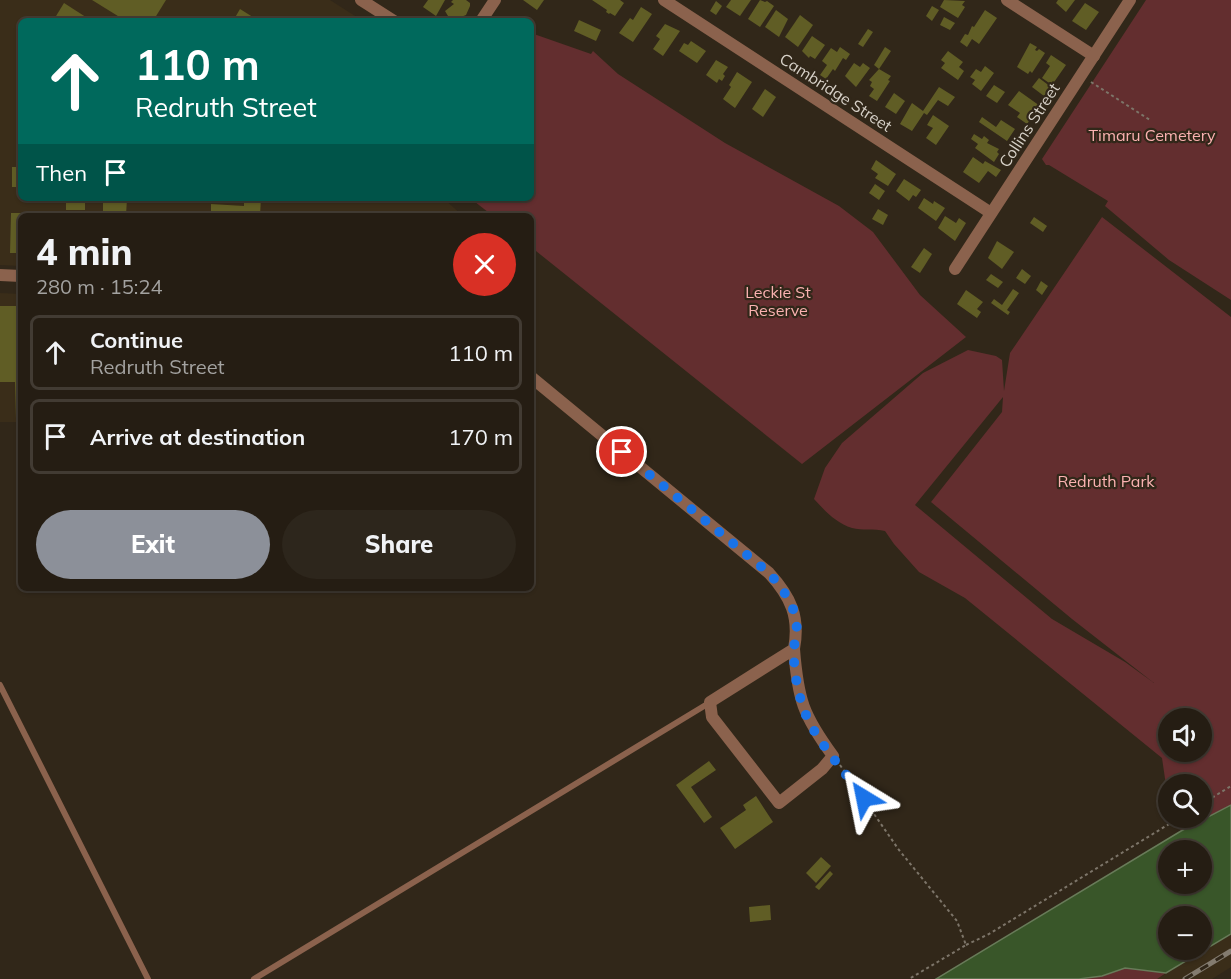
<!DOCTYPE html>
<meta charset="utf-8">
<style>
body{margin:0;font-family:Mulish,sans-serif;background:#2d261c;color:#f1f3f6;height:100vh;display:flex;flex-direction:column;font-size:22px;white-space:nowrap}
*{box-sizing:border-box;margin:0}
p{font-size:20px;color:#a3a2a0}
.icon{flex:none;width:33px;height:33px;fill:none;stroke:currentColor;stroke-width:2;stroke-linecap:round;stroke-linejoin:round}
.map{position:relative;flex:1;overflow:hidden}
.side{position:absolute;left:18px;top:213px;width:516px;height:378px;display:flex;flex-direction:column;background:#251d13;border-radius:9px;box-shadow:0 2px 4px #0004,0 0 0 2px #423b33}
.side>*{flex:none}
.top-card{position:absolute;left:18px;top:18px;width:516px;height:183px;border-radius:9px;box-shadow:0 2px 4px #0004,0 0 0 2px #423b33;background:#00695c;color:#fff;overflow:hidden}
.tools{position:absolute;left:1158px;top:708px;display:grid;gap:12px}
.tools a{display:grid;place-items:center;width:54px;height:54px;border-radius:50%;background:#251d13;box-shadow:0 2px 4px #0004,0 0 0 2px #423b33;font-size:30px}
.pin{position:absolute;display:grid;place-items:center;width:51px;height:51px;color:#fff;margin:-26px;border:3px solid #fff;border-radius:50%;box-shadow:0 2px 6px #0007}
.me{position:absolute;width:66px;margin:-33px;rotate:325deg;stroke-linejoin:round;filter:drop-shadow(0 0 4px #0008)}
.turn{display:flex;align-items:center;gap:21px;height:126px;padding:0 18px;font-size:27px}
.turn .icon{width:78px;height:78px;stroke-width:2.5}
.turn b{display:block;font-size:42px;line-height:51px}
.then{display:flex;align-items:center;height:57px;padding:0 18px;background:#0003;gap:12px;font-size:22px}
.round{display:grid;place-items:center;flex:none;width:63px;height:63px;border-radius:32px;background:#2d261c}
.summary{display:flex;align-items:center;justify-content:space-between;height:102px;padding:0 18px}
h1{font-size:36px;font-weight:800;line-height:45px}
.cta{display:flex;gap:12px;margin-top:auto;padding:12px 18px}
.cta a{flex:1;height:69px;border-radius:36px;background:#8c9099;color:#fff;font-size:24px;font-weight:800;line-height:69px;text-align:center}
.cta a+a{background:#2d261c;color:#f1f3f6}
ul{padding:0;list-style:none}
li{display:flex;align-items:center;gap:18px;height:75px;margin:0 12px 9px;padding:0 6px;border:3px solid #423b33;border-radius:9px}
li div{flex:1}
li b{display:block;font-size:22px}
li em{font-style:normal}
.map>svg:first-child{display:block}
</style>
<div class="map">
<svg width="1231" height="979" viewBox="0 0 1231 979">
<rect width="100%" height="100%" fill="#312719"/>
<g fill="#3a2d19">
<path d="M0,0H330L363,21H21V198H443L463,216H21V266L0,265Z"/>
<path d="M0,293L21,294V422H0Z"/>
<path d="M1231,934V967L1212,979H1157Z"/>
</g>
<g fill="#632e2f" fill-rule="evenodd">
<path d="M1146,0H1231V300L1169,260L1105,206L1108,201L1049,165H1046L1042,159Z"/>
<path d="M531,33L591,54L593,51L618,74L725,143L839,206L873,232L920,295L966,337L802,464L531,247V216H493L470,198H531Z"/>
<path d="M1102,217L1231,317V805L1181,831L1176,818H1202V784H1168V799L1162,758L965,598L919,572L894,544L885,531C874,528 862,531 852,528C836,523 825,511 814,499L825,468L842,443L923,373L968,350L996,356L1002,360L1004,391L1010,353ZM1003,397L1002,412L931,502L1072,619L1154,683L1125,662L1052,619L915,505ZM1168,718H1202V752H1168Z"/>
<path d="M1125,968L1166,973L1157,979H1079L1102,976Z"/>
</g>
<path fill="#395629" stroke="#687b59" stroke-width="1.5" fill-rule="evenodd" d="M1231,805V934L1166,973L1125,968L1102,976L1079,979H936L1181,831ZM1168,850H1202V884H1168ZM1168,916H1202V950H1168Z"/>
<g fill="#605d25">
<path d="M92,0H166L153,21H126Z"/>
<path d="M428,0H445L436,16L423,7Z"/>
<path d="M453,0H466L470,3V6L466,15L451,21L445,11L454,4L451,2Z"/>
<path d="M523,0H544L537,10Z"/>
<path d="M592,0H620L624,3L615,16L610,13L609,14L606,12L607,10Z"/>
<path d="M731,0H751L740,16L726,7Z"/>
<path d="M760,0L765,2L767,1L774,6L760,27L748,19Z"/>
<path d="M944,0L965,1L962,5L965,7L958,18L940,7Z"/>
<path d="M1058,0H1075L1066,12L1056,3Z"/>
<path d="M716,1L722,6L716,15L710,11Z"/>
<path d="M64,3L92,21H53Z"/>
<path d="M1085,3L1099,12L1086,30L1072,21Z"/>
<path d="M932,6L939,10L932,21L926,16Z"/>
<path d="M641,7L652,14L633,42L619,33L630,18L633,20Z"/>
<path d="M240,9L259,21H233Z"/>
<path d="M776,10L788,19L779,37L765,27Z"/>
<path d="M985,10L997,18L979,44L972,39L967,47L960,42L965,34L968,35L972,26L974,27Z"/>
<path d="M800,15L813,25L798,47L785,37Z"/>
<path d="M944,17L955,23L950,30L940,25Z"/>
<path d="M579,20L601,30L596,41L574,31Z"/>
<path d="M665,24L680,31L663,56L653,49L660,39L656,36Z"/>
<path d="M868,29L873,32L863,47L858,44Z"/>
<path d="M812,36L825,45L815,59L810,56L809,58L802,51Z"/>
<path d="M691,41L706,51L697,63L679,51L684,43L688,45Z"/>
<path d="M1030,43L1037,47L1035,50L1037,51L1039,49L1045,53L1032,73L1030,71L1028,74L1017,67Z"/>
<path d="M840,47L850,54L846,60L843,58L835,71L833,69L826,79L820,75L827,65L822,61L831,48L837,52Z"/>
<path d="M885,47L891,51L879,69L874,65Z"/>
<path d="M948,51L963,62L959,67L964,71L958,80L941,68L945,63L941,60Z"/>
<path d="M1051,55L1066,65L1052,85L1042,78L1050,66L1046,63Z"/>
<path d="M716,60L728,67L723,74L725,76L722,81L719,79L717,83L706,75Z"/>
<path d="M854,63L860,67L863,63L870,68L856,87L845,76Z"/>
<path d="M985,66L994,73L981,91L972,84L975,80L970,77L976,69L981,72Z"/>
<path d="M879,69L891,76L888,80L890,81L877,101L869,96L874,89L870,86L872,82L869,80Z"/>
<path d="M737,72L752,82L735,108L723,99L731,87L729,85Z"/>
<path d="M1039,78L1051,87L1044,96L1032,87Z"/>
<path d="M994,85L1005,92L997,103L986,96Z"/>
<path d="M939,87L955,97L948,106L938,100L927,115L924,113L912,131L900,124L912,103L923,111Z"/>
<path d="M765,89L776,97L763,117L752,109Z"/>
<path d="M1019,91L1040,106L1027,124L1017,117L1020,113L1008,105Z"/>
<path d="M894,93L905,101L896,114L885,107Z"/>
<path d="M933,115L949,126L936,145L926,138L933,128L927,125Z"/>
<path d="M982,117L996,127L1001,120L1015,129L1007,141L979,122Z"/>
<path d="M974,134L982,139L984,136L989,140L987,143L999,149L997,152L999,154L994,162L975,148L978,144L971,139Z"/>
<path d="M973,157L983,164L985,161L1001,170L996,177L988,171L979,183L963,172Z"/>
<path d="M876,160L896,174L888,186L875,178L878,174L871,169Z"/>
<rect x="12" y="167" width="9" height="20"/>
<path d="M904,179L921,190L916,197L913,195L909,201L896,191Z"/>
<path d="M875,184L885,191L879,200L869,193Z"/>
<path d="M73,198H85V210H66V202H73Z"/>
<path d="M103,198H127L126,216H103Z"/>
<path d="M244,198H261L260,216H211V204L244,206Z"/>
<path d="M924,198L933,204L934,201L945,208L936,221L918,208Z"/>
<path d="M878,209L888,215L883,225L872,219Z"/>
<path d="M11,213H35V216H21V253H10Z"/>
<path d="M945,216L956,223L959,218L966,223L955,241L938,228Z"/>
<path d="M1034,217L1047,226L1043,232L1030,223Z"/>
<path d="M997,241L1014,252L1002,269L988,258Z"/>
<path d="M924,248L932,254L920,273L911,267Z"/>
<path d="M1022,269L1031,276L1025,284L1016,278Z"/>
<path d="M991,274L1003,282L998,288L986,280Z"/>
<path d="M1041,281L1048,286L1042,295L1036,290Z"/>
<path d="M1013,289L1019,293L1007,310L1010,312L1008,315L991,303L994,299L1002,305Z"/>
<path d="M966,290L983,302L977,309L981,312L977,318L957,304Z"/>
<path d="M0,306H21V420L16,419L15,382H0Z"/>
<path d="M709,761L716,770L691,787L712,817L704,823L676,785Z"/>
<path d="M756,796L773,822L735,849L720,828L746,810L743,805Z"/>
<path d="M821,857L831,866L816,883L806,873Z"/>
<path d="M830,871L833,874L819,890L815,887Z"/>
<path d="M770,905L771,920L750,922L749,907Z"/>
</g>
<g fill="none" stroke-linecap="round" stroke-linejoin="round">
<g stroke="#7d7569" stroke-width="2" stroke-dasharray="3 3" stroke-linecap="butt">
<path d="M1091,82L1150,120"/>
<path d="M840,765L899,850L957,921L966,945L909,979"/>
<path d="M1202,804L1231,786"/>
<path d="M966,945L989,934L1179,818"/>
</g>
<g stroke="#8b624d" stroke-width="6">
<path d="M0,685L148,979"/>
<path d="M254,979L709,703"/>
</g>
<g stroke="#8b624d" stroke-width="12">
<path d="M361,0L394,21"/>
<path d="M664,0L991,213"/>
<path d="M1007,0L1094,56"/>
<path d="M481,21L495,0"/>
<path d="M955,269L1130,0"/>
<path d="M0,275L21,276"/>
<path d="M531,377L769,573C791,597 800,617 794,649L710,702L712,717L779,803L822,769L833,756C803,715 798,700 794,649"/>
</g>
<g stroke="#837b6f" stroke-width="5">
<path id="rail" d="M1185,979L1231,951"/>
</g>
<use href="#rail" stroke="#312719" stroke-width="3" stroke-dasharray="9" stroke-linecap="butt"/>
</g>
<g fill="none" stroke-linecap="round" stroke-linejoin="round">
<path stroke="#1a73e8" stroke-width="10" stroke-dasharray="0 18" d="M622,452L769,573C781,587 793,602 796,620C798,630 795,638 794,648C793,666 797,689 803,707C812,736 845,772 864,798"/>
</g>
<g text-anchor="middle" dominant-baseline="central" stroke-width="4.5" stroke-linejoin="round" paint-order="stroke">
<g font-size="16" fill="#d7d1c8" stroke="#312719">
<text transform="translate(836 92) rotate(33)">Cambridge Street</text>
<text transform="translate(1029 125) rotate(-57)">Collins Street</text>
</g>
<g font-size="16" fill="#fbb2b1" stroke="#312719">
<text x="1152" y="135">Timaru Cemetery</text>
<text x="778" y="292">Leckie St<tspan x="778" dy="18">Reserve</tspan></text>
<text x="1106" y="481">Redruth Park</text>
</g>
</g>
</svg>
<div class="tools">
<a><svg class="icon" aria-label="sound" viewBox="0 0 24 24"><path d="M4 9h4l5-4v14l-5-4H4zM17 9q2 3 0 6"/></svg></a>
<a><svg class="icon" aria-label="search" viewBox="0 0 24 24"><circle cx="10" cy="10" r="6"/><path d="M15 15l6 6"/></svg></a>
<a>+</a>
<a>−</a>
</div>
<div class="pin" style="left:622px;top:452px;background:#d93025"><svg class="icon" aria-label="arrive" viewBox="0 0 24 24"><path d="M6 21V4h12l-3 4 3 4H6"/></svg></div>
<svg class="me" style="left:864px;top:798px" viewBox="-20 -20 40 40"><path d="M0-17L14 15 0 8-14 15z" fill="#1a73e8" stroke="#fff" stroke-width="4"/></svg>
<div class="top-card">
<div class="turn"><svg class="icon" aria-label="ahead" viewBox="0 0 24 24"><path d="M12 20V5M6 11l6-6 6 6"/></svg><div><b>110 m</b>Redruth Street</div></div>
<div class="then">Then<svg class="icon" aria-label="arrive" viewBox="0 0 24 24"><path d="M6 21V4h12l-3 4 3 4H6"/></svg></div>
</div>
<section class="side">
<div class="summary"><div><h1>4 min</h1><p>280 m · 15:24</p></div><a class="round" style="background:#d93025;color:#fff"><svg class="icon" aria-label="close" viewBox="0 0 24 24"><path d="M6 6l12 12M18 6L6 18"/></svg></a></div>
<ul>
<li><svg class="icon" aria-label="ahead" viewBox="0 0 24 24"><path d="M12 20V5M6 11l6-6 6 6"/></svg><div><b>Continue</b><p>Redruth Street</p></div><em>110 m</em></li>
<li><svg class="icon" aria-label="arrive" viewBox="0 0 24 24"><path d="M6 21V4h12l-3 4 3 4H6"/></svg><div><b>Arrive at destination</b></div><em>170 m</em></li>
</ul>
<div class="cta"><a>Exit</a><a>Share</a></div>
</section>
</div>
